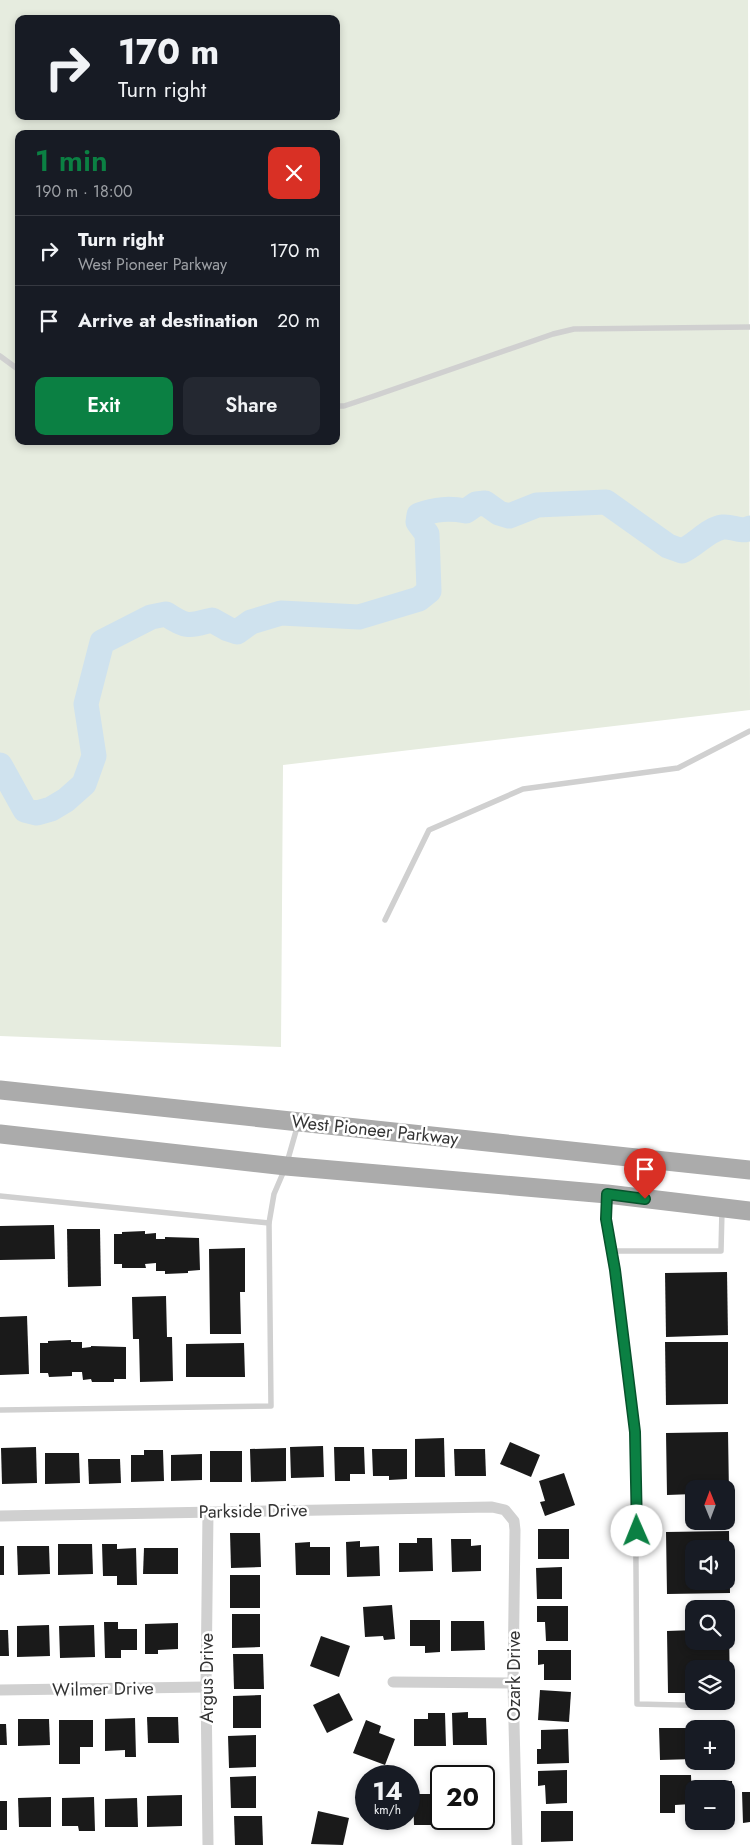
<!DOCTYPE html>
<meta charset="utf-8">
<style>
body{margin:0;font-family:Jost,sans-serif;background:#242831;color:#f1f3f6;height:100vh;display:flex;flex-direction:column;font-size:19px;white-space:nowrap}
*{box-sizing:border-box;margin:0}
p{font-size:16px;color:#9ea1a6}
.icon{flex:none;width:28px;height:28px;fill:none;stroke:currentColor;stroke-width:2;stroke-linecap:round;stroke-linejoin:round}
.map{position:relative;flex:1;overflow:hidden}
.side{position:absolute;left:15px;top:130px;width:325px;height:315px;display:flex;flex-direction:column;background:#171b24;border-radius:10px;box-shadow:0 2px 8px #0003}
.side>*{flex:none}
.top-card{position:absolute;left:15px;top:15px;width:325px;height:105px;border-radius:10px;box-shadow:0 2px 8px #0003;background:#171b24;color:#f1f3f6;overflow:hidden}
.needle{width:32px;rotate:359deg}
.tools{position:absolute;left:685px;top:1480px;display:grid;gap:10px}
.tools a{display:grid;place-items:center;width:50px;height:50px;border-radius:10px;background:#171b24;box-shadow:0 2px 8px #0003;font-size:25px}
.speed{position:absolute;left:355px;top:1765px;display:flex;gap:10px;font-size:25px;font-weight:700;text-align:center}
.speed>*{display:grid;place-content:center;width:65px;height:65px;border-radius:50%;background:#171b24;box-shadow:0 2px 8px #0003;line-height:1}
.speed small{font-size:12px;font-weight:400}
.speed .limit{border:2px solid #111;border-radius:8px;background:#fff;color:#111}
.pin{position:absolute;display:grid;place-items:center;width:42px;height:42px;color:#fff;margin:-51px -21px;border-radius:50% 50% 50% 0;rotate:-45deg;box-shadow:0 0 5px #0007}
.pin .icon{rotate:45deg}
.me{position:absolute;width:55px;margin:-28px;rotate:359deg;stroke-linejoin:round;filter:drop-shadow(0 0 4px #0008)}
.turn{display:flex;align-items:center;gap:18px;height:105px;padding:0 20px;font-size:22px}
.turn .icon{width:65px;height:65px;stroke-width:2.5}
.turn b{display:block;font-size:35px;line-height:42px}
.round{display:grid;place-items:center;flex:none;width:52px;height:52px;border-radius:10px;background:#242831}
.headline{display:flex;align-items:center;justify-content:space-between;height:85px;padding:0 20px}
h1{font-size:30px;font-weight:600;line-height:38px;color:#0b8043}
.primary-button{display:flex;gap:10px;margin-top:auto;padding:10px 20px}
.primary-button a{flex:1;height:58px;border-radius:10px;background:#0b8043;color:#fff;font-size:20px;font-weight:600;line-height:58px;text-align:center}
.primary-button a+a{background:#242831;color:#f1f3f6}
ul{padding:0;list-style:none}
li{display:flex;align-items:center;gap:15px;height:70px;padding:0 20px;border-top:1px solid #363941}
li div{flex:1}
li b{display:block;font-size:19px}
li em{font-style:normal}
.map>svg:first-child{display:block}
</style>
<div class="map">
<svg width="750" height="1845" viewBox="0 0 750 1845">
<rect width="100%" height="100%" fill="#fff"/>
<path fill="#e6ecdf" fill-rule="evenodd" d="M0,0H748L750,710L283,765L281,1047L0,1036ZM19,19H336V116H19ZM19,134H336V441H19Z"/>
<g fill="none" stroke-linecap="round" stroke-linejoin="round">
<path stroke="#cfe2ee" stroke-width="25" d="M0,765L25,810L37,813L51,809L66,800L84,784L94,756L86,704L102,642L151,617L166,614C187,628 189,626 212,620L228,629L237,632L251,622L281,613L359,617L419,599L429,591L427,534L418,522L419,515C436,509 449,508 466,511L476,504L485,503L499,513L509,516L537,505L606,502L668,546L682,551C696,545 708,529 723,527C733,526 741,533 750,528"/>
</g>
<g fill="#1a1a1a" fill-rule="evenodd">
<path d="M54,1225L55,1259L0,1260V1226Z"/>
<path d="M67,1229H100L101,1286L68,1287Z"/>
<path d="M145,1231V1234L156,1233V1239H165V1237L199,1238L200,1270L188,1271V1273L165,1274V1271H156V1263L145,1264L146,1268H122V1264H114V1234H122V1232Z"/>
<path d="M245,1248V1292H240L241,1334H210L209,1249Z"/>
<path d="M727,1272L728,1335L666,1337L665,1273Z"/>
<path d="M166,1296L167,1337H172L173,1381L140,1382L139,1339H133L132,1297Z"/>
<path d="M27,1316L29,1374L0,1375V1317Z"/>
<path d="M71,1340V1342H82V1348L91,1347V1346L126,1347V1379H114V1382H92L91,1379L83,1380L82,1372H72V1376L49,1377L48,1373H40V1343H48V1341Z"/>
<path d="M665,1342H728V1404L666,1405Z"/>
<path d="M244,1343L245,1377H186V1344Z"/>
<path d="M728,1432L729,1494H726V1489H694V1494L667,1495L666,1433Z"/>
<path d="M444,1438L445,1477H415V1439Z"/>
<path d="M510,1442L540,1455L531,1477L500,1464Z"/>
<path d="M323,1446L324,1477L291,1478L290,1447Z"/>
<path d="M36,1447L37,1483L2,1484L1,1448Z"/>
<path d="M334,1447H364L365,1474H350V1481H335Z"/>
<path d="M286,1448V1481L251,1482L250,1449Z"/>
<path d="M372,1449H407V1479L389,1480V1476H373Z"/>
<path d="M454,1449H485L486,1476H455Z"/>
<path d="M144,1450H163L164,1481L131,1482V1455H144Z"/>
<rect x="210" y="1451" width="32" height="31"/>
<path d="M45,1453H79L80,1483L45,1484Z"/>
<path d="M202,1454V1480L171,1481V1455Z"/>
<path d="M88,1459H120L121,1483L89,1484Z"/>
<path d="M564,1473L575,1505L545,1516L540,1502L545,1501L539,1481Z"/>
<rect x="538" y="1529" width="31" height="30"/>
<path d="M729,1531L730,1593L667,1594L666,1532ZM694,1549H726V1581H694Z"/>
<path d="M230,1533H260L261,1567L231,1568Z"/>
<path d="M417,1538H432L433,1571L399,1572V1543H417Z"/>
<path d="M451,1539H471V1546L481,1545V1571L452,1572Z"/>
<path d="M360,1541V1547L379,1546L380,1576L347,1577L346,1542Z"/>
<path d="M310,1542V1547H330V1575H296L295,1543Z"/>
<path d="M58,1544H92L93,1574L58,1575Z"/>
<path d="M102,1544H117V1549L136,1548L137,1585H117V1576H103Z"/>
<rect x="0" y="1546" width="4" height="29"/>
<path d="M17,1546H49L50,1574L18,1575Z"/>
<path d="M144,1548H178V1574H143Z"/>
<path d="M562,1567V1599H537L536,1568Z"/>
<rect x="230" y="1575" width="30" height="33"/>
<path d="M392,1605L395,1639L384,1640L383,1636L365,1637L363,1607Z"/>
<path d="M537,1606H568V1641H546L545,1622H537Z"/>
<path d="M232,1614H260V1647L232,1648Z"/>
<path d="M410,1620H440V1652L425,1653V1646H410Z"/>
<path d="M451,1621H484L485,1650L451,1651Z"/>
<path d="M104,1622H118V1629H137V1650H121V1658H105Z"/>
<path d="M178,1623V1649L158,1650V1654H145V1624Z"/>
<path d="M49,1625L50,1656L17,1657V1626Z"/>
<path d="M94,1625L95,1657L60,1658L59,1626Z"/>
<path d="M0,1630H8L9,1656H0Z"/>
<path d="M694,1630V1641H726V1630H729L730,1692H726V1669H694V1693H668L667,1631Z"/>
<path d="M321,1636L350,1646L339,1677L310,1666Z"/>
<path d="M538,1650H571V1680H544V1664L538,1665Z"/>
<path d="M233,1654H263L264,1689H234Z"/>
<path d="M540,1690L571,1692L569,1722L538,1720Z"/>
<path d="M339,1693L353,1720L327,1733L313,1705Z"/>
<path d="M261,1695V1728H233V1696Z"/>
<path d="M468,1712V1718H486L487,1745H453L452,1713Z"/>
<path d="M428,1713H445L446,1746H414V1719H428Z"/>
<path d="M147,1717H178L179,1743H148Z"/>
<path d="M135,1718L136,1757H125V1750L105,1751V1719Z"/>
<path d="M18,1719H49L50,1745L18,1746Z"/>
<path d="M59,1720H93V1747H80V1764H59Z"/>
<path d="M366,1720L381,1726L379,1733L395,1739L385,1765L353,1753Z"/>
<path d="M0,1724H6L7,1745H0Z"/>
<path d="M726,1727H730L731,1759H726Z"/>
<path d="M659,1728H694V1759L660,1760Z"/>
<path d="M568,1729L569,1763L537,1764V1749H541V1730Z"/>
<path d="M256,1735V1767L229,1768L228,1736Z"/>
<path d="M567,1770V1803L546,1804L545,1785L538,1786V1771Z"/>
<path d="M660,1775H691L692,1804L675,1805V1813H660Z"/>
<path d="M256,1776V1808H231L230,1777Z"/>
<path d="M732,1781L733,1812H726V1789H700V1782Z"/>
<path d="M484,1791H487V1825L453,1826V1819H484Z"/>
<path d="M742,1792H750V1822L743,1823Z"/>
<path d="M413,1794H441V1819H444V1825H414Z"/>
<path d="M182,1795V1826L147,1827V1796Z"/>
<path d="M51,1797V1827H19L18,1798Z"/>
<path d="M94,1797L95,1831H79L78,1826H62V1798Z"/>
<path d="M137,1798L138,1827H105V1799Z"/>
<rect x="0" y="1801" width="7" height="29"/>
<path d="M318,1811L349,1818L343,1845L311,1844Z"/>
<path d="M541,1811H573V1841L541,1842Z"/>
<path d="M234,1816H262L263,1845H235Z"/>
</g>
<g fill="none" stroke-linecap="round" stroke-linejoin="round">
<g stroke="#d0d0d0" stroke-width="5.5">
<path d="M0,356L19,370"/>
<path d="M336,406H344L374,396L553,334L574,329L750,327"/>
<path d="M385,920L429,830L523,789L678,768L750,731"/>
<path d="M0,1196L269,1223"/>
<path d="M607,1196L606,1219L615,1270L635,1432L637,1704L722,1706"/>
<path d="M612,1251H721L722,1210"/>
<path d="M0,1410L271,1406L269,1223L274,1194L286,1166L298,1124"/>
</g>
<g stroke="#d0d0d0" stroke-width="11">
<path d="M0,1516L492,1507L505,1510L514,1521L515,1530L513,1683L517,1845"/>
<path d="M393,1682L513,1683"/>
<path d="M0,1690L206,1687"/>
<path d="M208,1845L206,1687L208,1512"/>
</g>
<g stroke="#ababab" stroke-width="19">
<path d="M0,1090L750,1170"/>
<path d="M0,1134L286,1166L607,1194L750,1211"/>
</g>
</g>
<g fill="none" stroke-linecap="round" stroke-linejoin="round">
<g stroke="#07532c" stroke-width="12">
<path id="route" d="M637,1531L635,1432L615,1270L606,1219L607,1194L645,1199"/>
</g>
<use href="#route" stroke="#0b8043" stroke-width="9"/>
</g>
<g text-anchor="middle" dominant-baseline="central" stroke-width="5" stroke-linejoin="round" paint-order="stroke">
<g font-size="18" fill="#333" stroke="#fff">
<text transform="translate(375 1130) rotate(6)">West Pioneer Parkway</text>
<text transform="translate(253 1511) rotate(-1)">Parkside Drive</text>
<text transform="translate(514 1676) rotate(-90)">Ozark Drive</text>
<text transform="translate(207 1678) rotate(-90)">Argus Drive</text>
<text transform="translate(103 1689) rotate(-1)">Wilmer Drive</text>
</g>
</g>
</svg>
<div class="tools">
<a><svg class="needle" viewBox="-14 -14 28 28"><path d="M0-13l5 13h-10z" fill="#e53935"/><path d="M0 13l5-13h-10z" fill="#9ea1a6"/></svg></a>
<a><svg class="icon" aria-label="sound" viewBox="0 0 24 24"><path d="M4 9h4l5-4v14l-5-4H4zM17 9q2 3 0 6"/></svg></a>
<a><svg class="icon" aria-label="search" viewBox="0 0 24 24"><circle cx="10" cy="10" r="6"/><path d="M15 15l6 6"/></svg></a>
<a><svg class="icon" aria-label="layers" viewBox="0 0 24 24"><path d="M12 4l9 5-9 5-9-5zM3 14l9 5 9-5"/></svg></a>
<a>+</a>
<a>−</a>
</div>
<div class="speed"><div>14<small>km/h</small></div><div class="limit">20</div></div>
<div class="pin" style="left:645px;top:1199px;background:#d93025"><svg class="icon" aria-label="arrive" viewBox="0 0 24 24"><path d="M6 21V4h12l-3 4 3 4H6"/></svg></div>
<svg class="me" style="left:637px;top:1531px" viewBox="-20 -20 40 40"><circle r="19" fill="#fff"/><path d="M0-13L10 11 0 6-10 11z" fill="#0b8043"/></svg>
<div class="top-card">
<div class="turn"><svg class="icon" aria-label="right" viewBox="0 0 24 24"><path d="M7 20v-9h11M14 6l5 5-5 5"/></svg><div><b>170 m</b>Turn right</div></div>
</div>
<section class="side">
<div class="headline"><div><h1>1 min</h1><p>190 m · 18:00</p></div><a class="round" style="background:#d93025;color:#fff"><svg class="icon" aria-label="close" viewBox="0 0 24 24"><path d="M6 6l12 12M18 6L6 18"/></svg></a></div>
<ul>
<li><svg class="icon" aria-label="right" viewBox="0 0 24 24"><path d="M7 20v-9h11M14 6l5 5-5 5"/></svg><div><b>Turn right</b><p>West Pioneer Parkway</p></div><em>170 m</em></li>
<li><svg class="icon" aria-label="arrive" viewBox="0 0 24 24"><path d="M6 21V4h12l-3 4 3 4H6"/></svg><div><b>Arrive at destination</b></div><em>20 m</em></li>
</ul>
<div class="primary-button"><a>Exit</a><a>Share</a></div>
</section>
</div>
